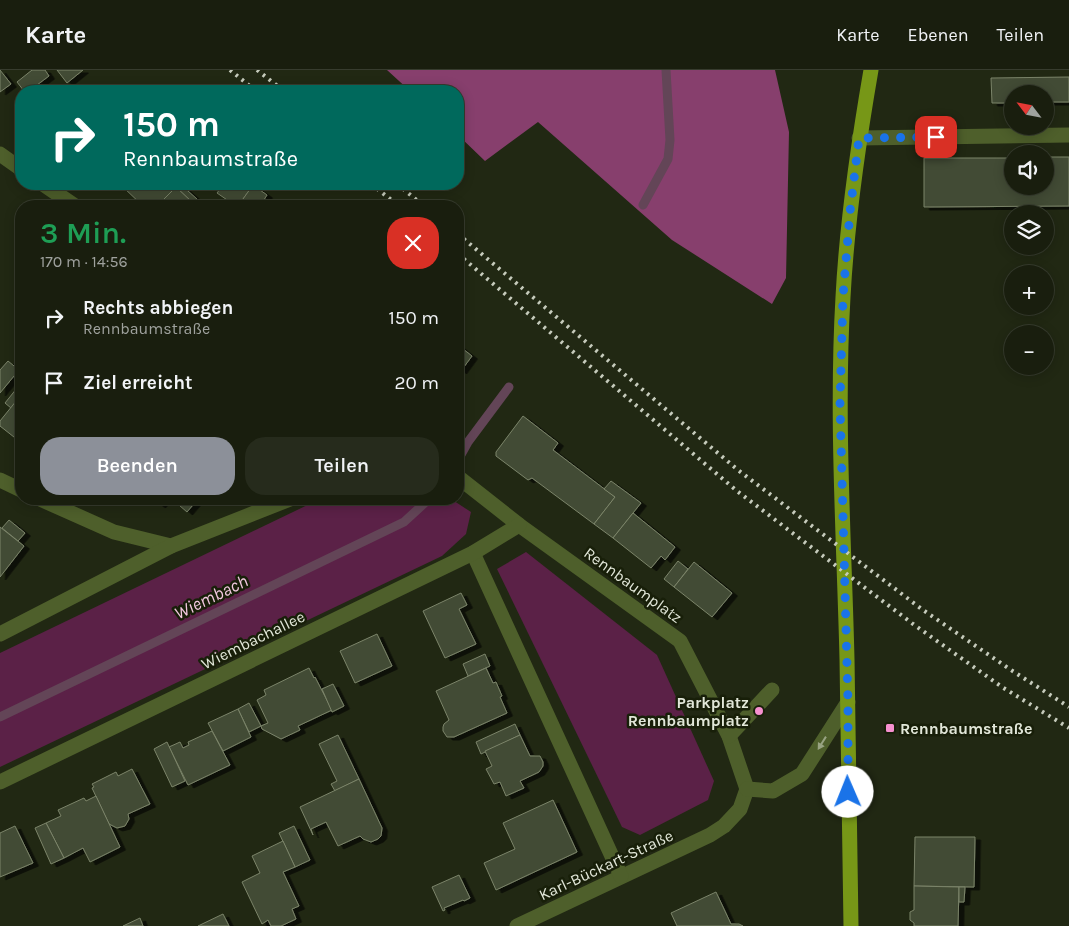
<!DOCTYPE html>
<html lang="de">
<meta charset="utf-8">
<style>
body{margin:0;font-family:Karla,sans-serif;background:#262b1c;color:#f1f3f6;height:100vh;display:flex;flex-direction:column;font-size:19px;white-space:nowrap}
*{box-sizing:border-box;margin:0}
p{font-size:16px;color:#9fa29e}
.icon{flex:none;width:28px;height:28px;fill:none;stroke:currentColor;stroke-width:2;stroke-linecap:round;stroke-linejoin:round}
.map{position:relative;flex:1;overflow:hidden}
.details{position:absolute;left:15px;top:130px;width:449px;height:305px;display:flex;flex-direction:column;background:#191e0e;border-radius:20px;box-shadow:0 2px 12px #0003,0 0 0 1px #373c2e}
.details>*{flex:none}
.hud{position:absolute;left:15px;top:15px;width:449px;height:105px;border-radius:20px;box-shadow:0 2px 12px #0003,0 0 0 1px #373c2e;background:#00695c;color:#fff;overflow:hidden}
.needle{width:32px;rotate:302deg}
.tools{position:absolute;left:1004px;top:15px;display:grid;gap:10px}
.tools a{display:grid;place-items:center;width:50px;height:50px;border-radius:50%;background:#191e0e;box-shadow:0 2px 12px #0003,0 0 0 1px #373c2e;font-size:25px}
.pin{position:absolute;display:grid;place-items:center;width:42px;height:42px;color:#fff;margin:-21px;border-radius:10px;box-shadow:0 2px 8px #0006}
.me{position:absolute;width:55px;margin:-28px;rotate:359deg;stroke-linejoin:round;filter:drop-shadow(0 0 4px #0008)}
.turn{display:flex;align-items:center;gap:18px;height:105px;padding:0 25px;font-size:22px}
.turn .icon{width:65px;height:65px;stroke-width:2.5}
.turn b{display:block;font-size:35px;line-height:42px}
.round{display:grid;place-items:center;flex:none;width:52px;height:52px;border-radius:20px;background:#262b1c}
.headline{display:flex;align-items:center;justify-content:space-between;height:85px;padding:0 25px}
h1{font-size:30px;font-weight:600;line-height:38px;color:#1e9e55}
.action{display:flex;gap:10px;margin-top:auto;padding:10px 25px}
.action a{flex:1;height:58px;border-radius:20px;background:#8c9099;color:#fff;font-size:20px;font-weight:600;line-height:58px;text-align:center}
.action a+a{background:#262b1c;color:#f1f3f6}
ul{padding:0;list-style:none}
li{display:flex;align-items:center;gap:15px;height:65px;padding:0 25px}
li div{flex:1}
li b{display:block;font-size:19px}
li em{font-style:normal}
header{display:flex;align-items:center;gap:30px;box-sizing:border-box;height:70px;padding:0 25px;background:#191e0e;border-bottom:1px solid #373c2e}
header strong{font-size:24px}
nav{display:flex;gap:28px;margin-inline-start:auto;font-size:18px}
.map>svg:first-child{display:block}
</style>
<header>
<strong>Karte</strong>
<nav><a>Karte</a><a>Ebenen</a><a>Teilen</a></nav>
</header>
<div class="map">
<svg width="1069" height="856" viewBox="0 0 1069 856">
<defs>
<filter id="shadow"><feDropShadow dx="5.5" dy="3" stdDeviation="0" flood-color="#0009"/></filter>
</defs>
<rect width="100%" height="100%" fill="#212813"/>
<g fill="#5b2147">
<path d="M320,429H451L471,442L466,464L442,486L0,697V583Z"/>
<path d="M526,482L657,585L714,711L708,730L640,765L622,757L497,499Z"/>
</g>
<path fill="#873f6d" d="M387,0H775L789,62L786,208L772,234L672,170L538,52L485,91L458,65V21H410Z"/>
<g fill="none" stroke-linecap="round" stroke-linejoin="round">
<g stroke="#634557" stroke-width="9">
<path d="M643,135L668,89L670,70L666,0"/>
<path d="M458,390L468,372L509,317"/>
<path d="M0,647L404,452L429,429"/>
</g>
</g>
<g fill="#434b34" stroke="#7b846a" filter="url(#shadow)">
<path d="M0,0L11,14L0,22Z"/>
<path d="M32,0H45L49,6L29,21H24L17,12Z"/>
<path d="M57,0H83L67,13Z"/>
<path d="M1069,7V32H1045V24H1012V33H992L991,8Z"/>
<path d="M1045,87H1069V136L924,137V88H1012V116H1045Z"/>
<path d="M126,114H173L176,117L157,136H143L123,117Z"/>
<path d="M180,114L197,129L193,133L176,117Z"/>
<path d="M224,114H251L253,115L238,136H236L217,123Z"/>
<path d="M253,115L267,125L260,136H238Z"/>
<path d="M176,117L193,133L196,136H157Z"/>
<path d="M458,275L472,286L461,301L458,298Z"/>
<path d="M8,291L19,300L0,323V300Z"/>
<path d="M21,313V326L11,338L5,333Z"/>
<path d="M21,325V368L19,371L0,356V351Z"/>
<path d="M523,346L558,373L553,380L615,427L594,454L532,408L528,410L496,386V382Z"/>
<path d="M611,411L641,433L613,468L594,454L615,427L604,419Z"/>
<path d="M152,429H165L160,435Z"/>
<path d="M172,429H198L187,442Z"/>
<path d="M633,443L675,477L665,490L661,486L651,498L613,468Z"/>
<path d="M9,450L25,463L18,471L2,458Z"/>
<path d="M0,457L24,476L0,507Z"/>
<path d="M678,491L688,499L674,517L664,509Z"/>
<path d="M694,492L732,523L712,547L674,517Z"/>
<path d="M461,523L467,535L459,539L476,574L445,588L423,541Z"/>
<path d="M377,564L392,596L355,613L340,581Z"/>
<path d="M485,584L490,596L468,606L463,594Z"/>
<path d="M309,598L314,608L315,607L332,640L298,656L300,660L281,669L262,659L261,656L268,653L257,630L266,625L264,620Z"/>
<path d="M486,598L493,613L496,612L502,626L500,627L507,643L454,667H447L443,661V657L444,654L449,650L436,621Z"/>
<path d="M333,614L344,636L332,642L322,619Z"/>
<path d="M249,633L261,656L249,662L238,639Z"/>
<path d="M238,639L251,667L223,681L208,653Z"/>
<path d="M515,654L520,665L481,684L476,672Z"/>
<path d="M212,661L230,695L188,715L169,677L180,672L183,678L189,675L188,672Z"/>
<path d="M338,665L359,709L335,721L331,714L337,711L319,674Z"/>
<path d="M520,665L530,686H540L543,692V696L539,702L520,711L524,718L506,726L500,712L494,714L486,699L492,696L485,681Z"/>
<path d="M167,672L185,711L172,717L154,679Z"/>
<path d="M132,699L150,734L128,744L129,749L125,756L117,758L109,754L92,718L94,717L92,714L116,702L118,706Z"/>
<path d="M359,709L382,758L381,766L378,769L371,772L363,769L360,766L338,776L326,752L311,759L313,765L300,737Z"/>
<path d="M96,726L120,777L90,792L83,778L64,788L46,753L61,746L58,740L84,728L86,731Z"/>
<path d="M553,730L577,782L496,820L484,793L515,779L503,753Z"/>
<path d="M46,753L64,788L51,794L35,758Z"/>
<path d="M15,756L33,793L0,807V763Z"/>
<path d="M294,756L310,790L295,797L279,763Z"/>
<path d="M915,767H975L974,817L914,816Z"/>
<path d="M283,771L295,797L283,802L299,836L292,839L296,849L281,856H271L268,850L262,854L242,812L260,803L252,786Z"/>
<path d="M459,805L470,828L464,831L463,830L444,838L445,840L443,841L432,817Z"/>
<path d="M914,816L959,817L958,856H914V853L910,850V842L914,840Z"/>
<path d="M959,817H965L964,832H959Z"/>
<path d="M716,822L731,854H739L743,856H677L671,843Z"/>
<path d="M223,844L229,856H198Z"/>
<path d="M140,848L143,856H123Z"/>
</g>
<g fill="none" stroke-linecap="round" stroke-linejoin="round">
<g stroke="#4e5f2b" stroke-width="15">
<path d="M859,68L1069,65"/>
<path d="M0,84L21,99"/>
<path d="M43,114L75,136"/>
<path d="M458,407L519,455L680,571L729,666L747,719L740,739L724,756L710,765L517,856"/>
<path d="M0,410L21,420"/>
<path d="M40,429L114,462L171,476"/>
<path d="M473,483L621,806"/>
<path d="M0,564L171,476L290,429"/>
<path d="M729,666L772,620"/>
<path d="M0,712L473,483L519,455"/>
<path d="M747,719L773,721L802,704L848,632"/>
</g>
<path stroke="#779717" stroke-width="15" d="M851,856C849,767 849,678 847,589C844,468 836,347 843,227C847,151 858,75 871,0"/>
<g stroke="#c6cbbc" stroke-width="4" stroke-dasharray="2.5 5" stroke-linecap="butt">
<path d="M230,0L256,21"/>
<path d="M257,0L284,21"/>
<path d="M371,114L399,136"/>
<path d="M397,114L424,136"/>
<path d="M458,164L738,400L923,540L1011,600L1069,637"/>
<path d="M458,184L737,421L913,554L1002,617L1069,658"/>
</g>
</g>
<defs><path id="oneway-solid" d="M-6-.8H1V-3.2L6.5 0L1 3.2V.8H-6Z" transform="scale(1.25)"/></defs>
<use fill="#98a382" href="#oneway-solid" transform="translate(822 673) rotate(122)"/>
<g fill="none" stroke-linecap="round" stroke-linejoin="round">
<path stroke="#1a73e8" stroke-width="9" stroke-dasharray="0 16.2" d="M848,722V632L840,334L843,227L850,142L859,68L936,67"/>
</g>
<g fill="#f690cf" stroke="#181f09" stroke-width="2">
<circle cx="759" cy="641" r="5"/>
<rect x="885" y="653" width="10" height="10" rx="2.5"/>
</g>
<g text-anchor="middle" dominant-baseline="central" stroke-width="5" stroke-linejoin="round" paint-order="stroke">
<g font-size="16" fill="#e2e7d9" stroke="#181f09">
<text transform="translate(633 515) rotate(36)">Rennbaumplatz</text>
<text transform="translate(253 570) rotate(-26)">Wiembachallee</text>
<text transform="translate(606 795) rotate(-25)">Karl-Bückart-Straße</text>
</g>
<g font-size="16" font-weight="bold" fill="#e2e7d9" stroke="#181f09" text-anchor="end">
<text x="749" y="632">Parkplatz<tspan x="749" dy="18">Rennbaumplatz</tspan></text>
<text x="900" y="658" text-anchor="start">Rennbaumstraße</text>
</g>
<g font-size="18" font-style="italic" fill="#f3c8e1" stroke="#181f09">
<text transform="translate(211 527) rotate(-26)">Wiembach</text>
</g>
</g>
</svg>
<div class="tools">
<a><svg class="needle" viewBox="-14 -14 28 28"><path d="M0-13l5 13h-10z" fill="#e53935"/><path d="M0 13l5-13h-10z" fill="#9fa29e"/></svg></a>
<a><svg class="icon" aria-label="sound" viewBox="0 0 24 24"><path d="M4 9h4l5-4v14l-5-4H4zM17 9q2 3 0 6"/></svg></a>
<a><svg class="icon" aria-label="layers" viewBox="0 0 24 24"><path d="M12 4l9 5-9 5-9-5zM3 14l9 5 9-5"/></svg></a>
<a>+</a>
<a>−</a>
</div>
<div class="pin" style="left:936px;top:67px;background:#d93025"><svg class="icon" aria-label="arrive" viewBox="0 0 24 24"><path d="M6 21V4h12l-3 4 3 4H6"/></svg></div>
<svg class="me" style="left:848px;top:722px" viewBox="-20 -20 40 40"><circle r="19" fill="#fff"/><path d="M0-13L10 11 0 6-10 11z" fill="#1a73e8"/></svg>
<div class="hud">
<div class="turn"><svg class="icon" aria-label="right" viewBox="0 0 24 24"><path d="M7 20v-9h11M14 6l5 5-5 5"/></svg><div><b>150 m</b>Rennbaumstraße</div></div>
</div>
<section class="details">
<div class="headline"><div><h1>3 Min.</h1><p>170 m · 14:56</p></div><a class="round" style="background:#d93025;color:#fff"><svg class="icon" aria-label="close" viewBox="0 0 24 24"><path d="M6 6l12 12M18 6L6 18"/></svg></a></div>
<ul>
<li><svg class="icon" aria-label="right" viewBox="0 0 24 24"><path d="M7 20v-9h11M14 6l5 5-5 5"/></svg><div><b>Rechts abbiegen</b><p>Rennbaumstraße</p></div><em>150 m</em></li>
<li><svg class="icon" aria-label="arrive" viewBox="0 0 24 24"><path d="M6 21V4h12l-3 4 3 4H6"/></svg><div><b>Ziel erreicht</b></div><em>20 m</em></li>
</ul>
<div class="action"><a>Beenden</a><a>Teilen</a></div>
</section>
</div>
